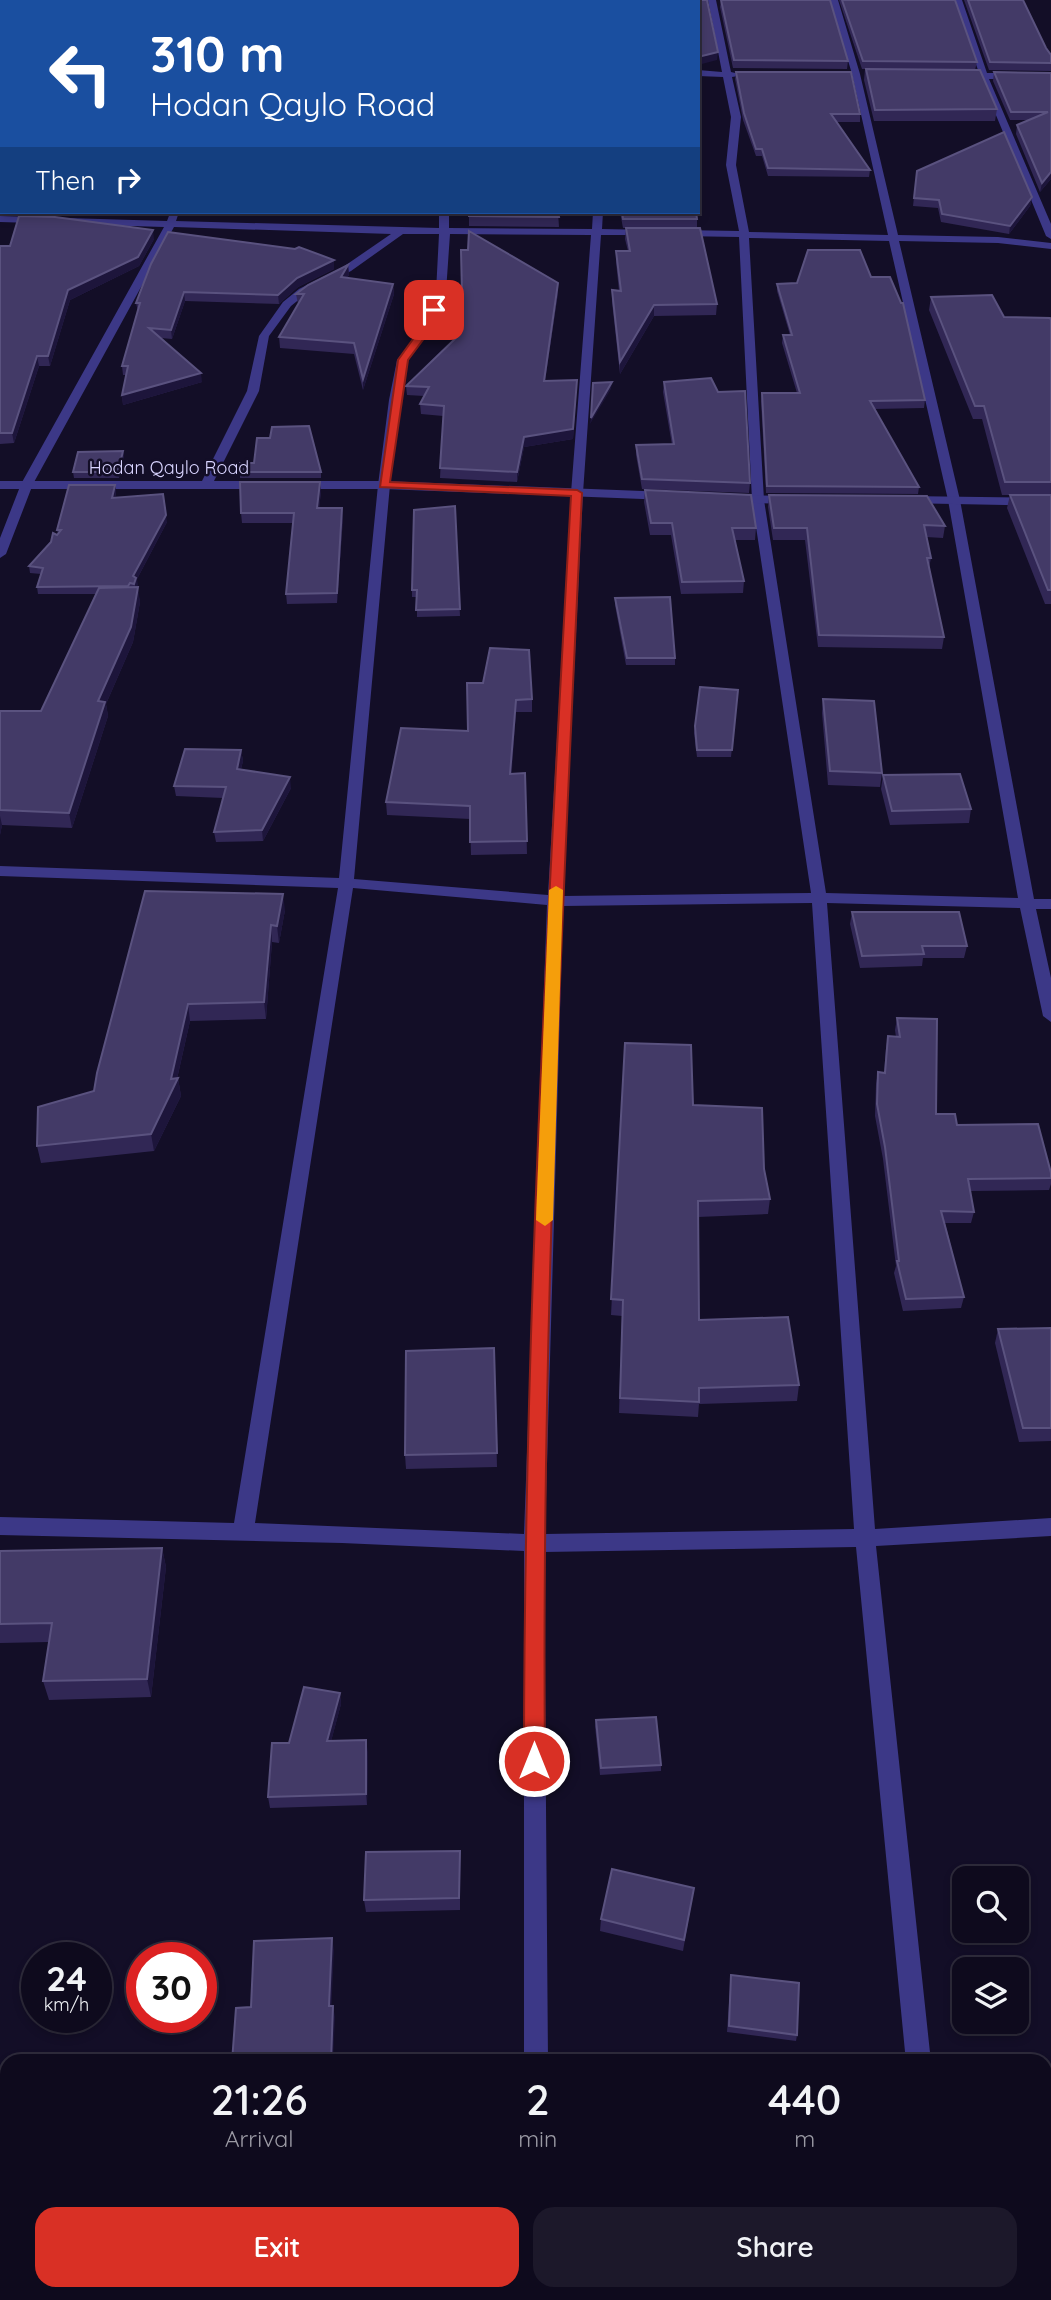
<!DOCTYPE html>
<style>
body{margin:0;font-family:Quicksand,sans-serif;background:#1c182a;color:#f1f3f6;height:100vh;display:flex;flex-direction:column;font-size:26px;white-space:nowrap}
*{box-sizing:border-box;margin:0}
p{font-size:23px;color:#9b9aa4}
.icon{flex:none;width:38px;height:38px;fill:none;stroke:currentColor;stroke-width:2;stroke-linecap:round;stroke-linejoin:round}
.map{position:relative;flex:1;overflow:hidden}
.drawer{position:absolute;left:0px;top:2054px;width:1052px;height:247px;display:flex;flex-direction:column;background:#0e0a1d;border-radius:21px 21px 0 0;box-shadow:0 4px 10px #0003,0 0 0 2px #2e2b3b}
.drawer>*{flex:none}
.top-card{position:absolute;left:0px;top:0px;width:700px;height:214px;box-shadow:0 4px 10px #0003,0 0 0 2px #2e2b3b;background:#1a4fa0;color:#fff;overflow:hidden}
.fabs{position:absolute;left:952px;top:1866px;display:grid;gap:14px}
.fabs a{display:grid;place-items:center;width:77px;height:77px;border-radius:14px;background:#0e0a1d;box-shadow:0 4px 10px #0003,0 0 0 2px #2e2b3b;font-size:35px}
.speed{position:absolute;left:21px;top:1942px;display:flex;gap:14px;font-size:35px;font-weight:700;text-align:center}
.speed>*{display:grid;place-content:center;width:91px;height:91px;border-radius:50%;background:#0e0a1d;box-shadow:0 4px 10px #0003,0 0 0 2px #2e2b3b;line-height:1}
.speed small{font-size:18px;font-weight:400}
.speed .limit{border:10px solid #d22;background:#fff;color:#111}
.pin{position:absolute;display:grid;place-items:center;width:60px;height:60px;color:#fff;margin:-30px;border-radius:14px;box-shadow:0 4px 10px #0006}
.me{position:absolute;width:77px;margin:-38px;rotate:0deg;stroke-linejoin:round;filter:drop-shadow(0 0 5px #0008)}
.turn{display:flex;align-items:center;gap:24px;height:147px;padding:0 35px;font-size:32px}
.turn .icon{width:91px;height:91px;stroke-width:2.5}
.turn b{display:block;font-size:49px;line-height:60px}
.then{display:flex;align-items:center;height:66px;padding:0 35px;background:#0003;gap:14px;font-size:26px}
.eta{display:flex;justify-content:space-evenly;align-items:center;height:119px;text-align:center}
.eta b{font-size:42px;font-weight:600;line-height:49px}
.primary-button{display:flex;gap:14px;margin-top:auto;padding:14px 35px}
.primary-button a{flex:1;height:80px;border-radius:21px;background:#d93025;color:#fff;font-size:28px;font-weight:600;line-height:80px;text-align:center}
.primary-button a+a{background:#1c182a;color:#f1f3f6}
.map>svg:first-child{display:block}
</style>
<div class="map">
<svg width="1051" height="2300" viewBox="0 0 1051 2300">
<rect width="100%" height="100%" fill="#130e27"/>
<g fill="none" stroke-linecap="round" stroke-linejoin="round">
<g fill="#3c3887" fill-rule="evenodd">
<path d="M347,0H355L346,2Z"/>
<rect x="593" y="0" width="8" height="2"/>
<path d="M708,0H716L731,72L744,75L732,77L741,117L736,165L749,232L888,235L852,74L830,0H838L860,74L898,235L998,237L1051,243V249L998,243L899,241L960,500L1034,899H1051V909H1036L1051,978V1022L1043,1016L1020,908L827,903L875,1529L1051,1518V1536L876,1546L931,2062H906L856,1547L544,1552L548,2062H524V1551L342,1543L0,1535V1517L234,1523L338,888L0,876V866L339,878L378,485L389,400L397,360L421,329L436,292L439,234H403L351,271L307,293L291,306L269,336L259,391L212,485L206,489L200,485L247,391L259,336L283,302L299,289L343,267L391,234L174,227L33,484L6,554L0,558V538L21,484L164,227L0,222V216L167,221L170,213L173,212L178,215L176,221L439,228V212H449V228L592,229L593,212H603L602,229L651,230L652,232L647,235H601L583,493L563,896L811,893L752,500L739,237L679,236L674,233L679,230L739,231L726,165L731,117L723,77L698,76V70L722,72ZM450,234L591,235L571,493L548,895L354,879L390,485L401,400L408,360L431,329L446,292ZM749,238L889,241L948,500L1018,898L826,893L764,500ZM353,888L547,905L524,1534L255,1523ZM812,903L854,1529L545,1534L563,906Z"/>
<path d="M954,0H962L987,73H1051V79H989L1051,224V239L1046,236L981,79H961L957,76L979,73Z"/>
<rect x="524" y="2294" width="26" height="6"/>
<path d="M930,2294H956L957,2300H931Z"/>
</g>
<g fill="#3c3887" fill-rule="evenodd">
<path d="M0,481H262L268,485L262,489H0Z"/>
<path d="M384,481L668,492L674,496L668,500L384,489H297L291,485L297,481Z"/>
<path d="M728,495L791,496L797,500L791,504L724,502V496Z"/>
<path d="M906,496L1051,498V506L902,503L900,500Z"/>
</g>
</g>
<g fill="#312755">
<path d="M721,0L848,61L847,69L733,68L720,7Z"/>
<path d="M839,0H955L977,62L975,70L997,109L995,121H874L864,80L865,69H862Z"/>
<path d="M964,0H1023L1046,48L1051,55V71L989,70Z"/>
<path d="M736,72L860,114V122H836L870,170L869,177L768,176L762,156H756L743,120L735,79Z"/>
<path d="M994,72L1051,73V179L1040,192L1016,134L1017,125L1028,120H1010L993,81Z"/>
<path d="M917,171L1032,197L1030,206L1009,234L941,222L938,208L913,206Z"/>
<path d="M338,212H374L366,215H338Z"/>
<path d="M469,212H558L559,227L469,226Z"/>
<path d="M620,212H696L697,219V228H623Z"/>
<path d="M626,228L717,304L716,315L654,316L620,374L612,302V290L619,291L616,262V251H628L625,239Z"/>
<path d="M154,239L139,266L70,300L50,366H39L14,443L0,444V246Z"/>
<path d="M295,249L334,269L298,287L279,304L185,301L172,339L161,338L202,382L123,405L122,395L126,375H123L122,366L138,312L136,303Z"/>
<path d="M348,265L349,275L347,278L393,284L394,294L363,390L354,354L280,348L279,337L298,304L296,294Z"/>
<path d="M558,283V293L545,381L577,380L573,439L524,447L517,482L440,478L443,416L421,414L420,404L424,396L407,395L406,386L459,335L462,293Z"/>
<path d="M777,284L925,400L924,408L874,409L919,487L918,494L766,493L761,401L762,393H797L782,343L783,335H790L777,291Z"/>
<path d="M931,297L1004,317L1051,320V495H1002L982,419H973L929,310Z"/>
<path d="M664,382L718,392L750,483L749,493L642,489L636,455V445H672L663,392Z"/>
<path d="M123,451L124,458L119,478H74L73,472Z"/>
<path d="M240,463L321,472V478H240Z"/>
<path d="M115,485L116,492L115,498L167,522L137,579V587L140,602L133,642L106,704L108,716L72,828L2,825L0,835V711H41L96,594H38L37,587L41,574L30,573L29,566L58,534L57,530Z"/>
<path d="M645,490L756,528L755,540H735L744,581L743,593L681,594L671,535H650L644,502Z"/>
<path d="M321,492L319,508L343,518L337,603L287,604L286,594L293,523H242L241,513Z"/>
<path d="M769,495L945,526L943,538L926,537L931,558L929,568L944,637L942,649L818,647L805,540H773L768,507Z"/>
<path d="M1010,495H1051V604H1045L1007,508Z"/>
<path d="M455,506L460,616L417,617V597H412V590Z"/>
<path d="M615,598L675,658V665H626L615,605Z"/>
<path d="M483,683L532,699V712H516L511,774L525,773L527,854L471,855L470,819L387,815L386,802L468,731Z"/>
<path d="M738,690L731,757H697L694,733L695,726Z"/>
<path d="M823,699L882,773L880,787L828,785L822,713Z"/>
<path d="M241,750L243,761L241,769L291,788L263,841L216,842L214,832L223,798L176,796L174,786Z"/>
<path d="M883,775L971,809L969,823L890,825L881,789Z"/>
<path d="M285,910L279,943L272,942L266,1019L190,1021L177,1079L178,1078L181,1096L154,1151L41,1163L37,1146Z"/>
<path d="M852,912L967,946L964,958H923L922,966L860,968L850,924Z"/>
<path d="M897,1018L936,1114L1051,1173V1184L1049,1190L970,1191L974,1212L971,1223H945L964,1297L961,1308L903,1311L894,1273L896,1266L883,1159L875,1116L876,1084L878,1072L884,1073L886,1048L888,1036L896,1037L895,1030Z"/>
<path d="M625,1043L693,1105L764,1169L770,1199L768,1214L698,1217L699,1320L799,1385L797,1401L699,1404L698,1417L619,1413L622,1316L611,1315Z"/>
<path d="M1051,1328V1441L1019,1442L995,1343L998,1329Z"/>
<path d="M494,1348L497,1467L406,1469L405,1455Z"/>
<path d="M162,1548L166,1567L151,1697L49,1700L43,1681L49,1642L0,1643V1551Z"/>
<path d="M340,1693L341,1704L331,1741L368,1752L367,1805L270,1808L268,1797L289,1743Z"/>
<path d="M596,1720L661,1765V1771L600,1775L595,1726Z"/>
<path d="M460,1851V1910L366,1912L364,1900Z"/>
<path d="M694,1888L683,1951L600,1931L601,1919Z"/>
<path d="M731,1975L797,2035L796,2041L727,2032Z"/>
<path d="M1045,2070L1051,2071V2120L1045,2119Z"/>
</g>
<g fill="#1d153b">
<path d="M718,52L717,60L698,65V57Z"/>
<path d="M2,82V92L0,93V83Z"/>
<path d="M1051,172V179L1040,192L1042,183Z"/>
<path d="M1032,197L1030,206L1009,234L1010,226Z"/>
<path d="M153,230L154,239L139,266L70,300L50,366L48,356L68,290Z"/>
<path d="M334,260V269L298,287L279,304L278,295L297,278Z"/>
<path d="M348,265L349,275L341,288V277Z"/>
<path d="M558,283V293L543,391L544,381Z"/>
<path d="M393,284L394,294L363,390V379Z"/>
<path d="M184,292L185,301L172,339L171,330Z"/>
<path d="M654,305V316L620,374V362Z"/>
<path d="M37,356L39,366L14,443L12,433Z"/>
<path d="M201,373L202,382L123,405L122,395Z"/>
<path d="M577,380L573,439L524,447L517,482V472L524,437Z"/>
<path d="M612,382L611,389L590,424L591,418Z"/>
<path d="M123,451L124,458L119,478L118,472Z"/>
<path d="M320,482L321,492L318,518L317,508Z"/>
<path d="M115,485L116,492L113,505L112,498Z"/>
<path d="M163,494L167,522L137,579L138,585L136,591L133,576Z"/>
<path d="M342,508L343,518L337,603V593Z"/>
<path d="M138,587L140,602L133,642L106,704L108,716L72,828L69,813L98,701Z"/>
<path d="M516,700V712L511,786L510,774Z"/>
<path d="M241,750L243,761L238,780L237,769Z"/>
<path d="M290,777L291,788L263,841L262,830Z"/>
<path d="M0,816L2,825L0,835Z"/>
<path d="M283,894L285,910L279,943L277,926Z"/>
<path d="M271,925L272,942L266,1019L264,1002Z"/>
<path d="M188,1004L190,1021L176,1083L178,1078L181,1096L154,1151L151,1134L171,1079Z"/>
<path d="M162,1548L166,1567L151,1697L147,1679Z"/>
<path d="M340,1693L341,1704L328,1753L327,1741Z"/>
<path d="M366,1740L368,1752L367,1805L366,1794Z"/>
<path d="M332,1938L334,1950L331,2017L329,2006Z"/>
<path d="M333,2006L335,2017L333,2062H331Z"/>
</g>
<g fill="#433a67" stroke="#5a527f" stroke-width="2">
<rect x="37" y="0" width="276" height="2"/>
<rect x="410" y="0" width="110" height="2"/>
<path d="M603,0H707L718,52L698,57V2H603Z"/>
<path d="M721,0H830L848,61L734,60Z"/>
<path d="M842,0H955L977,62L863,61Z"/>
<path d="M968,0H1023L1046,48L1051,55V63L990,62Z"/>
<path d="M0,58H2V82L0,83Z"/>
<path d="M866,69L980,70L997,109L875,110Z"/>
<path d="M736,72H851L860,114H831L870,170L768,168L762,149H756L744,113Z"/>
<path d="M994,72L1051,73V172L1042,183L1017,125L1048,112H1011Z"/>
<path d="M1004,132L1032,197L1010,226L942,214L939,200L914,198L917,171Z"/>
<path d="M469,212H558L559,217L469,216Z"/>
<path d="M622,212H696L697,219H623Z"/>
<path d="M19,216L55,217L153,230L138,257L68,290L48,356H37L12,433H0V246H10Z"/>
<path d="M626,228H700L717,304L654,305L620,362L612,290L621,291L616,251H630Z"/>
<path d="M469,231L558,283L544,381L577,380L573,429L524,437L517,472L440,468L444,406L420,404L429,387L406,386L459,335L457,293H462L461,250H468Z"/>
<path d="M168,232L295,249L299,247L334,260L297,278L278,295L184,292L171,330L149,328L201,373L122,395L128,366H122L140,303H136L151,264Z"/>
<path d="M808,250H860L871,277H890L901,303H903L925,400L870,401L919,487L767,486L762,393H800L783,335H792L777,284L797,283Z"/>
<path d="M348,265L341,277L393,284L363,379L354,343L279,337L304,294H296L308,285Z"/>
<path d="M992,295L1004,317L1050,318L1051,320V482H1005L984,406H975L931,297Z"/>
<path d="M711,378L718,392L745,391L750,483L642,479L636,445L674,444L664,382Z"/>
<path d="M612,382L591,418L593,383Z"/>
<path d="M309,426L321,472H240V463H254L257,438H270L272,427Z"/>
<path d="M123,451L118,472H73L78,452Z"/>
<path d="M240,482H320L317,508H342L337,593L286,594L294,513H241Z"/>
<path d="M69,485H115L112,498L163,494L166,515L133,576L136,578L134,584L130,583L128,586L37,587L43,568L29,566L51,542L53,533L57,535L61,530H57Z"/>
<path d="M645,490L751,495L756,528H732L744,581L682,582L672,523H651Z"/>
<path d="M769,495L927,496L945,526L924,525L931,558H927L944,637L819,635L807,528H774Z"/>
<path d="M1010,495H1051V590H1048Z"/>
<path d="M455,506L460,609L416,610L417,590H412L414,510Z"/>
<path d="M138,587L131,627L98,701L105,702L69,813L0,810V711H41L99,588Z"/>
<path d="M670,597L675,658H627L615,598Z"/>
<path d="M490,648L529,650L532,699L516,700L510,774L525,773L527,841L470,842V806L386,802L401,728L468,731L467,683H483Z"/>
<path d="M700,687L738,690L732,750H697L695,726Z"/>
<path d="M823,699L874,701L882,773L830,771Z"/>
<path d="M185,749L241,750L237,769L290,777L262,830L214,832L226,787L174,786Z"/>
<path d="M960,774L971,809L892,811L883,775Z"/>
<path d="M145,891L283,894L277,926L271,925L264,1002L188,1004L171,1079L178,1078L151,1134L37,1146L38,1107L94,1091L97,1073Z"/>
<path d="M852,912H959L967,946H922L924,954L862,956Z"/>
<path d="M897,1018L937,1019L936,1114H955L957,1125L1038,1124L1051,1173V1178L968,1179L974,1212L941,1211L964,1297L906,1299L897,1261H899L885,1147L877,1104L878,1072L885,1073L888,1036L900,1037Z"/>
<path d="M625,1043L691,1045L693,1105L762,1108L764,1169L770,1199L698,1201L699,1320L788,1317L799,1385L699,1388V1402L620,1398L623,1300L611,1299Z"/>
<path d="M1051,1328V1428H1023L998,1329Z"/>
<path d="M494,1348L497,1453L405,1455L406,1351Z"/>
<path d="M162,1548L147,1679L43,1681L52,1623L0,1624V1551Z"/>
<path d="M304,1687L340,1693L327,1741L366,1740V1794L268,1797L272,1743H289Z"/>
<path d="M656,1717L661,1765L601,1768L596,1720Z"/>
<path d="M460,1851L459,1898L364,1900L366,1852Z"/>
<path d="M612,1869L694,1888L684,1940L601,1919Z"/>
<path d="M332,1938L329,2006H333L331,2062H232L236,2008L251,2007L254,1941Z"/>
<path d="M731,1975L799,1983L797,2035L729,2026Z"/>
<path d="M1045,2070L1051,2071V2114L1045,2113Z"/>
</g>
<path fill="#d93025" stroke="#8d1f18" stroke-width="2" d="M434,307L438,310L431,329L408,360L390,482L577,490L582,493C562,916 541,1339 545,1761L542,1768L534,1771L527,1768L524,1761C524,1339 547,918 571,496L380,487L398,360L421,328L429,310Z"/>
<path fill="#f59e0b" d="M556,886L563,890L553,1220L545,1226L536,1220L549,890Z"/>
<g text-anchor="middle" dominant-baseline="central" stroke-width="5" stroke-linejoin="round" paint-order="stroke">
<g font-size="18" fill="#d9d4ff" stroke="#130e27">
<text x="169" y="467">Hodan Qaylo Road</text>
</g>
</g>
</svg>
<div class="fabs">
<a><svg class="icon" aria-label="search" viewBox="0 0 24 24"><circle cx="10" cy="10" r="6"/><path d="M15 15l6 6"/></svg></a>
<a><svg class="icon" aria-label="layers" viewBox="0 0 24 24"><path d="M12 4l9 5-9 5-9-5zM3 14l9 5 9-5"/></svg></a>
</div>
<div class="speed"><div>24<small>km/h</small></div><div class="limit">30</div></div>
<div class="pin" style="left:434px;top:310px;background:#d93025"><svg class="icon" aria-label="arrive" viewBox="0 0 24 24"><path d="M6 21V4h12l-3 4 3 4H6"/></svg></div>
<svg class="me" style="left:534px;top:1761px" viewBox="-20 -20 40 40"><circle r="17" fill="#d93025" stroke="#fff" stroke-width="3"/><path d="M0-11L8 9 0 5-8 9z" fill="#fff"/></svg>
<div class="top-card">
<div class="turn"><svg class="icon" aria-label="left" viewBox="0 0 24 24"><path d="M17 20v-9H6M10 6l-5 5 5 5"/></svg><div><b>310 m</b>Hodan Qaylo Road</div></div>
<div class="then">Then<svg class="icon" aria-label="right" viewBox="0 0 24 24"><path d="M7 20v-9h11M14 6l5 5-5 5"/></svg></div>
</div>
<section class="drawer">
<div class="eta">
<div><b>21:26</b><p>Arrival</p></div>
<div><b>2</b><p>min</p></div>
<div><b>440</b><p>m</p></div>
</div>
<div class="primary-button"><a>Exit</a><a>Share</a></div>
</section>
</div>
